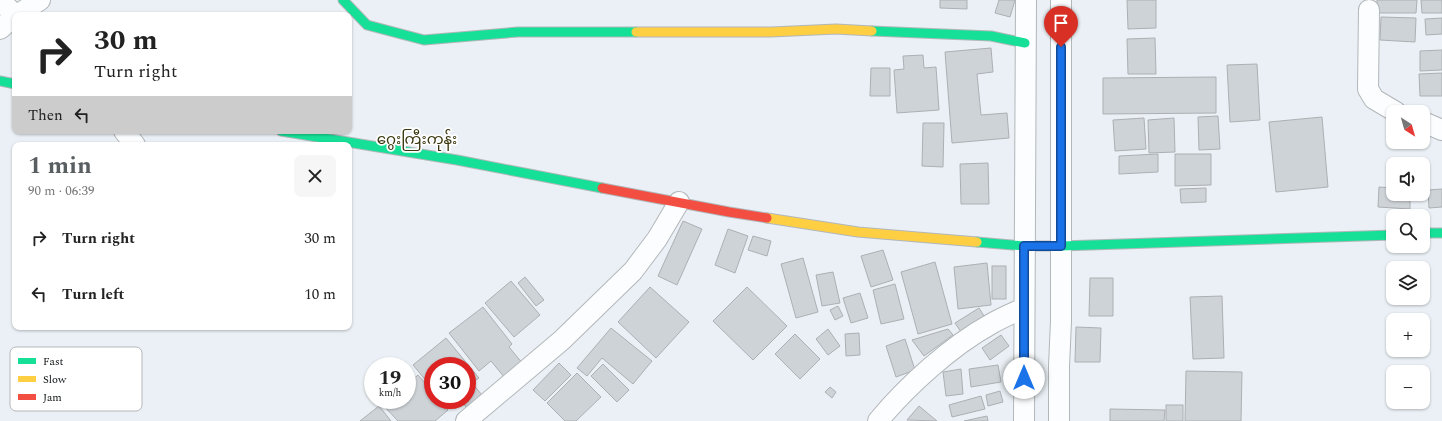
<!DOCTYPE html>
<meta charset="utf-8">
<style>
body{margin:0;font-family:Spectral,"Noto Sans Myanmar",serif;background:#f6f6f6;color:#222;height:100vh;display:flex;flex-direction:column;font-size:15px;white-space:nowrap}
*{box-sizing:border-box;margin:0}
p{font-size:13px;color:#767676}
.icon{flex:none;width:22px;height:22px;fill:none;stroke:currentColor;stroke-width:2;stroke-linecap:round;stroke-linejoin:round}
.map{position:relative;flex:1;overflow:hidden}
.details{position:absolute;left:12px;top:142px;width:340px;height:188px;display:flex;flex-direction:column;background:#fff;border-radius:8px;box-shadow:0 1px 3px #0004}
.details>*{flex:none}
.banner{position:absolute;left:12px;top:12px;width:340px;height:122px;border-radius:8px;box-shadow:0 1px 3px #0004;background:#fff;color:#222;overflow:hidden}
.needle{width:26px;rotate:143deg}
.fabs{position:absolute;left:1386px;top:105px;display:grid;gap:8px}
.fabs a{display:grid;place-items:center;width:44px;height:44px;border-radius:8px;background:#fff;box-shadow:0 1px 3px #0004;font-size:20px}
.speed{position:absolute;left:364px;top:357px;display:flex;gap:8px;font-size:20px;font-weight:700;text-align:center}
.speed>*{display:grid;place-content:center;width:52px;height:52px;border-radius:50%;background:#fff;box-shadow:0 1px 3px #0004;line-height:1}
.speed small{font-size:10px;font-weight:400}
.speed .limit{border:6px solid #d22;background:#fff;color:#111}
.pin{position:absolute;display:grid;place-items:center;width:34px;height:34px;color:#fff;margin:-41px -17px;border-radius:50% 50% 50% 0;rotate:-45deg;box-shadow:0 0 4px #0007}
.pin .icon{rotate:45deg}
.me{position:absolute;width:44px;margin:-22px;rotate:0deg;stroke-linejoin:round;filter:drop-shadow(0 0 3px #0008)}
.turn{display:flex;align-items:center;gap:14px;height:84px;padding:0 16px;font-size:18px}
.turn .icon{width:52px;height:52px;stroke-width:2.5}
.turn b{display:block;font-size:28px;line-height:34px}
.then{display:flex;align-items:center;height:38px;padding:0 16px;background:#0003;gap:8px;font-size:15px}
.round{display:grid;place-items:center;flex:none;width:42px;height:42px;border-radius:8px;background:#f6f6f6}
.summary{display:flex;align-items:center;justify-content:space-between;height:68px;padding:0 16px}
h1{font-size:24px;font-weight:700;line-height:30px;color:#595e61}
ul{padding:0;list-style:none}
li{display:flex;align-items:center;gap:12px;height:56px;padding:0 16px}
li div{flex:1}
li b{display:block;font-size:15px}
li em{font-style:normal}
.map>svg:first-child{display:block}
</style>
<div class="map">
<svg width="1442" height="421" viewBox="0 0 1442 421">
<rect width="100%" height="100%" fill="#eaf0f5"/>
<g fill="#ced3d7" stroke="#acb0b4">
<path d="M940,0H967V9L940,8Z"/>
<path d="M999,0H1015L1010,17L995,13Z"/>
<path d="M1127,0H1156V28L1128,29Z"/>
<path d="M1377,0H1417L1416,13H1377Z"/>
<path d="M1421,0H1442V13H1422Z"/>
<path d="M1381,17L1416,18L1415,42L1380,40Z"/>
<path d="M1442,18V34L1426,35L1425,19Z"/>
<path d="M1155,38L1156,74H1128L1127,39Z"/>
<path d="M991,48L993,72L977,74L981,115L1007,113L1009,138L952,143L945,52Z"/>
<path d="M1442,50V70L1420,71V51Z"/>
<path d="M923,55L924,68L936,67L939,110L897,113L894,70L904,69L903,56Z"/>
<path d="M1257,64L1260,120L1230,122L1227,65Z"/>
<path d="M871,68H890V96H870Z"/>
<path d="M1442,73V96H1420L1419,74Z"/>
<path d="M1216,77V113L1103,114V78Z"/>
<path d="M1218,116L1220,149L1199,150L1198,117Z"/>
<path d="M1322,117L1328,187L1276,192L1269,122Z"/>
<path d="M1144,118L1146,149L1115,151L1113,120Z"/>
<path d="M1174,118L1175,152L1149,153L1148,120Z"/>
<path d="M923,123H944L943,167L922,166Z"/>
<path d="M1158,154V172L1119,174V156Z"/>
<path d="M1175,154H1211V185L1175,186Z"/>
<path d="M988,163L989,204H961L960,164Z"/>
<path d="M1379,187L1393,188V194H1410V209L1378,207Z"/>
<path d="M1206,188V202L1181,203L1180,189Z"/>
<path d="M1442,189V207L1429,208L1428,190Z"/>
<path d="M683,221L702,229L677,285L658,276Z"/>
<path d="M728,229L748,236L735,273L715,265Z"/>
<path d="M753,236L771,241L767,256L748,250Z"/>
<path d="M883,250L893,280L871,287L861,256Z"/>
<path d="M803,258L818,312L796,318L781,264Z"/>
<path d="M935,262L952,324L918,334L901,272Z"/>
<path d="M987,263L991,305L958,309L954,267Z"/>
<rect x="992" y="266" width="14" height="33"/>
<path d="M833,272L840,303L822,306L816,275Z"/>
<path d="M525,277L544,300L536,306L518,283Z"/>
<path d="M1090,278H1113V316H1089Z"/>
<path d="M511,281L540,315L514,337L485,303Z"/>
<path d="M895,284L904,319L881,324L873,290Z"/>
<path d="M650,287L689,322L656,358L618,322Z"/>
<path d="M747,287L787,326L753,360L713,321Z"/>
<path d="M860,293L868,318L851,323L843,298Z"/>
<path d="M1222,296L1224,358L1193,359L1190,297Z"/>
<path d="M838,306L843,316L835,320L830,310Z"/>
<path d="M483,307L512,344L509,347L523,364L505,378L491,361L479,371L449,333Z"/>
<path d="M979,308L988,322L965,338L955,323Z"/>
<path d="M1076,327L1101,328L1100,362H1075Z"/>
<path d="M611,328L652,361L633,384L602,358L587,376L577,368Z"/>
<path d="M828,329L840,346L828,355L816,339Z"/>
<path d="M948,329L953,335L924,356L912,340Z"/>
<path d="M859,333L860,355L846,356L845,334Z"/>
<path d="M795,334L820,359L800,379L775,354Z"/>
<path d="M1001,335L1009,346L990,360L982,348Z"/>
<path d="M446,338L479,378L472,383L482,395L467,408L460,400H467V366H433V389L413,365Z"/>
<path d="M905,339L915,370L896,377L886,346Z"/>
<path d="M559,363L571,375L545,401L533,390Z"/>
<path d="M603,364L629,390L617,402L591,376Z"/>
<path d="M998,365L1001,382L971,387L969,369Z"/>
<path d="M961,369L963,394L946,396L943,372Z"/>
<path d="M1186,371L1242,372L1241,421H1185Z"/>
<path d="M577,373L601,397L576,421H565L547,403Z"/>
<path d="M418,375L433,392V400H439L448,410L435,421H398L383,405L389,400H407V385Z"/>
<path d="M830,387L836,392L832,398L825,392Z"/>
<path d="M1000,391L1003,402L988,406L986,395Z"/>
<path d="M981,396L985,409L952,417L949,405Z"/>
<rect x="1166" y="405" width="17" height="16"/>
<path d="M379,406L391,421H360Z"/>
<path d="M919,406L937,421L907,420Z"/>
<path d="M1110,409L1165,410L1164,421H1110Z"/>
<path d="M987,416L988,421H964Z"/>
</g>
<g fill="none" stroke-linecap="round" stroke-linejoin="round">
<g stroke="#b2b7ba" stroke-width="22">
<g id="street">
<path d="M0,0L15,15"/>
<path d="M1369,10L1368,89L1374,99L1396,112"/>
<path d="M17,15L40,0"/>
<path d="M0,29L15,16"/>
<path d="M1423,122L1442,130"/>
<path d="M124,131L135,145"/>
<path d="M466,421L562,340L633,271L657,239L679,202"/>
<path d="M878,421C907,386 951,346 991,324C1001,318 1013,313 1024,308"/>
<path d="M1024,421L1026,0"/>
<path d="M1059,421V366L1061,321V0"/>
</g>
</g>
<g stroke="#b2b7ba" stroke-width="11">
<g id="fast">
<path d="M343,0L367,25L424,40L518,32H636"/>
<path d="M872,31L991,36L1025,43"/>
<path d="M0,81L15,84"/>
<path d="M281,131L457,160L602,188"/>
<path d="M1423,233H1442"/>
<path d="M977,242L1024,246H1061L1393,235"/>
</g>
</g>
<g stroke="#b2b7ba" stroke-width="11">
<g id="slow">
<path d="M636,32H771L836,29L872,31"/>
<path d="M767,218L858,232L977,242"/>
</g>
</g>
<g stroke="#b2b7ba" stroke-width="11">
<path id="jam" d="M602,188L729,212L767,218"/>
</g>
<use href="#street" stroke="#fcfdfe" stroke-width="20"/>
<use href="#fast" stroke="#16e098" stroke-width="9"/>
<use href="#slow" stroke="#ffcf43" stroke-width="9"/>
<use href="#jam" stroke="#f24e42" stroke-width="9"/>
</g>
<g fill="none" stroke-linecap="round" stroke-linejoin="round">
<g stroke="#114b97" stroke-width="10">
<path id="route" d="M1024,378V246H1061V47"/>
</g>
<use href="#route" stroke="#1a73e8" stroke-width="7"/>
</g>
<g text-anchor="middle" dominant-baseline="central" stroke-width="3.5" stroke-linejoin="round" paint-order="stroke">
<g font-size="15" fill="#38360c" stroke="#fff">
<text x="417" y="139">ဂွေးကြီးကုန်း</text>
</g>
</g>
<rect x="10" y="347" width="132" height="64" rx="6" fill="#fff" stroke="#b6b7b8" stroke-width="1"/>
<rect x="18" y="358" width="18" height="6" fill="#16e098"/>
<rect x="18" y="376" width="18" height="6" fill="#ffcf43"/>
<rect x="18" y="394" width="18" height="6" fill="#f24e42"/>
<g font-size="11" fill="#0b0f11">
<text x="43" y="365">Fast</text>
<text x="43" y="383">Slow</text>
<text x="43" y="401">Jam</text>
</g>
</svg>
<div class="fabs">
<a><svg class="needle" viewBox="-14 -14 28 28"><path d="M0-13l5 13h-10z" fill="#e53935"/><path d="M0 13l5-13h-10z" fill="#767676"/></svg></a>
<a><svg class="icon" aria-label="sound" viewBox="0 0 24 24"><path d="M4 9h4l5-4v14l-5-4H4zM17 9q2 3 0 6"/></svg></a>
<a><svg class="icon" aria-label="search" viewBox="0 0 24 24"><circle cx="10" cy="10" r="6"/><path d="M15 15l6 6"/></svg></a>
<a><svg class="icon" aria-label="layers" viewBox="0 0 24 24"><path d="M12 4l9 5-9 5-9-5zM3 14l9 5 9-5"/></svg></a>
<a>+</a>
<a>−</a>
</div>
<div class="speed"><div>19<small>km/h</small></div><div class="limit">30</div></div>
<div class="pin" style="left:1061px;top:47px;background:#d93025"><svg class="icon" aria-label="arrive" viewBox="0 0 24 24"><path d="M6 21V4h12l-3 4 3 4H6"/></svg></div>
<svg class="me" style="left:1024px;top:378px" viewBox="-20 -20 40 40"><circle r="19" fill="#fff"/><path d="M0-13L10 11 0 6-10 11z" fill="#1a73e8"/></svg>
<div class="banner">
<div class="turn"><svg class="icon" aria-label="right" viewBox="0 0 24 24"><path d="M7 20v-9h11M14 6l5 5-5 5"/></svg><div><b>30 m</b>Turn right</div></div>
<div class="then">Then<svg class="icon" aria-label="left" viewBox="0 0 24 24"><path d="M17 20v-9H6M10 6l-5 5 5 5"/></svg></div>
</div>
<section class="details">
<div class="summary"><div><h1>1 min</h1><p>90 m · 06:39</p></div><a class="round"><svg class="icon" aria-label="close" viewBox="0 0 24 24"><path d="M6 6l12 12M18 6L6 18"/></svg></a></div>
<ul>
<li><svg class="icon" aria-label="right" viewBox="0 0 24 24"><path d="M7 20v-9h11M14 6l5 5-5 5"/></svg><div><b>Turn right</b></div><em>30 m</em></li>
<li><svg class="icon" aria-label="left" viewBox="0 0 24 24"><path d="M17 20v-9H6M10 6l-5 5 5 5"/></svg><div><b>Turn left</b></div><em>10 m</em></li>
</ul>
</section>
</div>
